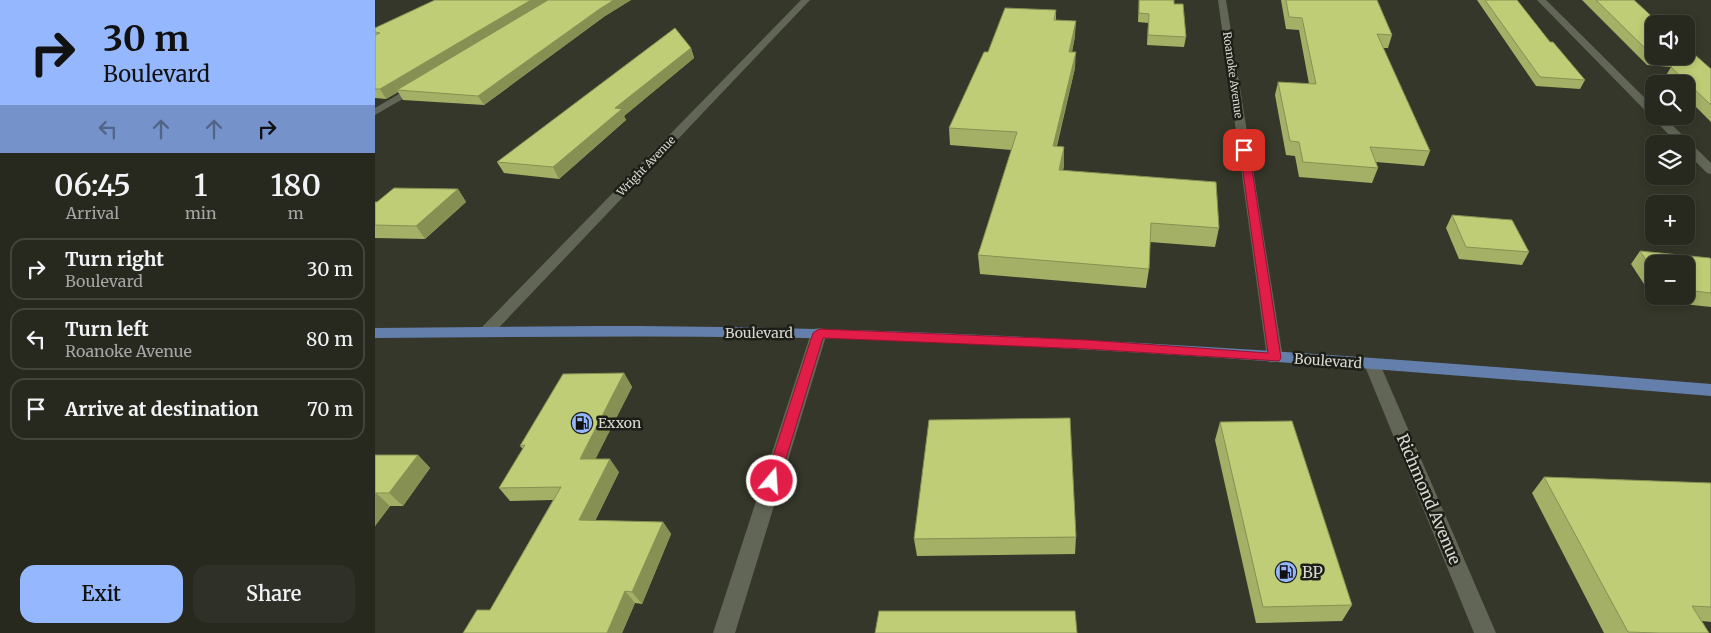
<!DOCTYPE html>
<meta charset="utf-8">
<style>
body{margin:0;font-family:Merriweather,serif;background:#2f3128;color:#f1f3f6;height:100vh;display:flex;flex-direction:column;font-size:19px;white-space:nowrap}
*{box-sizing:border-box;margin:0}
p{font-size:16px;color:#a4a6a4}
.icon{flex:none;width:28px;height:28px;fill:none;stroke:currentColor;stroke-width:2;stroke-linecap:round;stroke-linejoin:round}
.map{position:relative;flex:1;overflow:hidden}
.sheet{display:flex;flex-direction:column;background:#27291f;width:375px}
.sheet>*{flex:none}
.top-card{background:#94b7fd;color:#111;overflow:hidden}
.tools{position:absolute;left:1270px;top:15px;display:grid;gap:10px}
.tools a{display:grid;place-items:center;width:50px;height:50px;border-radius:10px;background:#27291f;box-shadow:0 2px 8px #0003,0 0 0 1px #43453d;font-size:25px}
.pin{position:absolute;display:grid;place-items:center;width:42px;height:42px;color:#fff;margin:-21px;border-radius:10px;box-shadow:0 2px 8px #0006}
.me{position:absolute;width:55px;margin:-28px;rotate:18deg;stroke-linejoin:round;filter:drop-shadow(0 0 4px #0008)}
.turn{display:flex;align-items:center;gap:18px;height:105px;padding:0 20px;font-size:22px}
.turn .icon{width:65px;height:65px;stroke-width:2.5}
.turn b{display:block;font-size:35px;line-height:42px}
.lanes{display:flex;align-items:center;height:48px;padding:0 20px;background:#0003;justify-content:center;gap:25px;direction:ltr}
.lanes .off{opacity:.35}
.eta{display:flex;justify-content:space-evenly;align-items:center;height:85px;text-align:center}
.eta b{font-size:30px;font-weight:600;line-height:35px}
.button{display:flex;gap:10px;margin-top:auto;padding:10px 20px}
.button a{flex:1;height:58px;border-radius:15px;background:#94b7fd;color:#111;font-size:20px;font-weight:600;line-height:58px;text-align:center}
.button a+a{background:#2f3128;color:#f1f3f6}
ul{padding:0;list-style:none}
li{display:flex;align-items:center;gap:15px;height:62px;margin:0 10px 8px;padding:0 10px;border:2px solid #43453d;border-radius:15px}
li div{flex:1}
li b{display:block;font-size:19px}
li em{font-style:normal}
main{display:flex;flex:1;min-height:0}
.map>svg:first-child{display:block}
</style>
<main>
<section class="sheet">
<div class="top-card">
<div class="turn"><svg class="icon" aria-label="right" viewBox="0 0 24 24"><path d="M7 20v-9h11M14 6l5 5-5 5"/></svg><div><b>30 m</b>Boulevard</div></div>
<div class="lanes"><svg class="icon off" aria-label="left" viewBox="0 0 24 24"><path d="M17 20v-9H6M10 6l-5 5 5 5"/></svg><svg class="icon off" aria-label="ahead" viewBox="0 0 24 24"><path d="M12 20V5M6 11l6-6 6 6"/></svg><svg class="icon off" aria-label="ahead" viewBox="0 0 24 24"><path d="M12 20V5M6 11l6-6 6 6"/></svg><svg class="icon" aria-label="right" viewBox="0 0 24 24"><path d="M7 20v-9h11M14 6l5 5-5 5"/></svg></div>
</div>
<div class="eta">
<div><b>06:45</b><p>Arrival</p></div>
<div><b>1</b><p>min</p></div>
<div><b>180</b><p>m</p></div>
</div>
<ul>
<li><svg class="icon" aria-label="right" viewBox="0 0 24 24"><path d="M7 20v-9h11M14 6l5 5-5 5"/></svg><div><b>Turn right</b><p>Boulevard</p></div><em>30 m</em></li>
<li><svg class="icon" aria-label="left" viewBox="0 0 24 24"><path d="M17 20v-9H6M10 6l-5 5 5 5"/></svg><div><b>Turn left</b><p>Roanoke Avenue</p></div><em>80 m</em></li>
<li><svg class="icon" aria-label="arrive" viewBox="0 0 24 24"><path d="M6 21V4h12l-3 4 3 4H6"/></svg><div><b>Arrive at destination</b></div><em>70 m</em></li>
</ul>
<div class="button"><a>Exit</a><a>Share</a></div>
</section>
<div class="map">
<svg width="1336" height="633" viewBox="0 0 1336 633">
<rect width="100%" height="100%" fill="#343729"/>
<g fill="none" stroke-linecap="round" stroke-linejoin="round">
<g fill="#626656" fill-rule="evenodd">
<path d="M426,0H435L116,336H106L103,332L106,328Z"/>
<path d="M843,0H851L908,358L906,362H894L892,358Z"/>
<path d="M1162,0H1171L1279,107V116H1288L1336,163V174L1332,173L1311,152V144H1303Z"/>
<path d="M41,84L45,85V89L0,115V108Z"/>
<path d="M444,328L449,329L452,333L360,633H338L436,333L439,329Z"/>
<path d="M997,358L1003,360L1005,364L1121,633H1099L989,364L991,360Z"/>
</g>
<path fill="#647fac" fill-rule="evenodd" d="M222,326C595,326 965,354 1336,384V396C1077,375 818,353 558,342C372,334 186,337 0,338V328Z"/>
</g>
<g fill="#a4b065" fill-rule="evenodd">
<path d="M60,0H256L230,16L109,105L28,100L23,92L11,99L0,98V28Z"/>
<path d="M764,0H799V4L811,37L809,47L772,45L773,23L763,22Z"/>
<path d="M906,0H1002L1017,35L1013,48H1008L1055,151L1049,166L1001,162L1003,168L997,183L924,177L920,156L911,155L900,95L903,82L934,84L924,30L911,29Z"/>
<path d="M1102,0H1142L1175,42L1210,80L1205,89L1161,86Z"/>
<path d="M1207,0H1259L1279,24V56H1311L1336,69V122L1311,97V84H1297L1290,77L1296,67L1272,65Z"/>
<path d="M681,10V20L700,36L697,52L700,68L682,146L689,147V165L688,171L844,228L840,247L775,242L774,269L771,288L605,274L603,255L637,150L575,145L574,128L613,52Z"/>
<path d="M316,48L319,58L249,116L251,120L184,179L129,173L122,162Z"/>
<path d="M83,189L91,202L50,239L0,238V202Z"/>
<path d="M1077,215L1154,252L1147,265L1084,259L1071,228Z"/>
<path d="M1265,251L1336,259V307L1280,301L1256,264ZM1279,264H1311V296H1279Z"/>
<path d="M249,373L257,387L220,459L244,472L220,521L288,522L296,534L267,604L260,603L247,633H88L115,610L178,500L135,501L124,488L148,449L145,446Z"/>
<path d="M845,422L977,605L967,621L881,623L840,440Z"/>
<path d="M0,455H43L55,468L28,506H15L0,526Z"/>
<path d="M1169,477L1336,483V622L1327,621L1334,633H1229L1157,493Z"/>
<path d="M701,537L700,554L542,556L539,539Z"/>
</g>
<g fill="#869053">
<path d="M156,0H173L22,90L23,92L11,99L5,89Z"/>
<path d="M239,0H256L230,16L109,105L103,96L226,8Z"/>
<path d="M701,21L700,36L694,68V52Z"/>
<path d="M316,48L319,58L249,116L251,120L184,179L178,167L240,108Z"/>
<path d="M701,52L700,68L677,164L678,146Z"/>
<path d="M689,147V165L683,189L684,170Z"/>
<path d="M83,189L91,202L50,239L41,226Z"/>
<path d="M249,373L257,387L214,472L205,459Z"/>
<path d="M43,455L55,468L28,506L14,493Z"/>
<path d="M235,459L244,472L214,533L204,520Z"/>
<path d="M1,493L15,506L0,526V494Z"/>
<path d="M288,522L296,534L267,604L257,592Z"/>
<path d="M250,591L260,603L247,633H232Z"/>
</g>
<g fill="#bfcd76" stroke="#869053">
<path d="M60,0H156L5,89H0V35L5,33L0,32V28Z"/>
<path d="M173,0H239L226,8L103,96L22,90Z"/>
<path d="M764,0H799V4H808L811,37L773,35L774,14L764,13Z"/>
<path d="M911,0H1002L1017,35L1002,34L1055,151L995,147L1003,168L928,162L924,142L915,141L903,82L941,84L927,18L914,17Z"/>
<path d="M1110,0H1142L1175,42H1178L1210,80L1165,77Z"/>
<path d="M1221,0H1259L1285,24H1279V55H1277Z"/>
<path d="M630,8L681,10L679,20L701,21L694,52H701L678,146L689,147L684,170L841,182L844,228L776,223L774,269L603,255L642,132L574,128L609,52H613Z"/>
<path d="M300,28L316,48L240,108L247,109L178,167L122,162Z"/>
<path d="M1311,47L1336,69V105L1296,67L1305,57L1292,56H1311Z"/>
<path d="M19,188L83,189L41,226L0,225V202H2Z"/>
<path d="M1077,215L1137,220L1154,252L1091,247Z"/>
<path d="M1265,251L1335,258L1336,259V293L1311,290V264H1279V272Z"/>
<path d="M249,373L205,459H235L204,520L288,522L257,592L250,591L232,633H88L102,610H115L186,487L124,488L150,445L145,446L188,374Z"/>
<path d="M695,418L701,537L539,539L554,420Z"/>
<path d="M917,421L977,605L888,607L845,422Z"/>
<path d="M0,455H43L14,493H1L0,494Z"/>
<path d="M1169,477L1336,483V607L1317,606L1334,633H1284L1253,632Z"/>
<path d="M504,611H700L702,633H500Z"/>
</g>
<path fill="#e11d48" stroke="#92132f" d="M869,148L874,150L906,358L904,361L712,349L448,338L404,481L402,485H392L390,481L438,333L444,329L712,340L893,353L865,150Z"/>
<defs>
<g id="fuel-disc" transform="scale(1.125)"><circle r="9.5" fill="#94b7fd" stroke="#1c1e17"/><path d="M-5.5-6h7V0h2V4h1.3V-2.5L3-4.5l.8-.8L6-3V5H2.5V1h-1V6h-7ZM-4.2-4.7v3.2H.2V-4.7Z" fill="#111"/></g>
</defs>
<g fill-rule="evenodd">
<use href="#fuel-disc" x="207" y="423"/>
<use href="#fuel-disc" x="911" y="572"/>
</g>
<g text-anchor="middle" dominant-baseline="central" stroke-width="5" stroke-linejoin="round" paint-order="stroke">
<g font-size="11" fill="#d8dad1" stroke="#1c1e17">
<text transform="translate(858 75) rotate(82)">Roanoke Avenue</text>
<text transform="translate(271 166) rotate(-46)">Wright Avenue</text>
</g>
<g font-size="14" fill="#d8dad1" stroke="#1c1e17">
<text x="384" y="333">Boulevard</text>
<text transform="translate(953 361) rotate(4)">Boulevard</text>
</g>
<g font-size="14" fill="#d8dad1" stroke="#1c1e17" text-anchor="start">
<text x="223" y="423">Exxon</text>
</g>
<g font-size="16" fill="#d8dad1" stroke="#1c1e17">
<text transform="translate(1054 499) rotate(67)">Richmond Avenue</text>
</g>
<g font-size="16" fill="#d8dad1" stroke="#1c1e17" text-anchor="start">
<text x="927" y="572">BP</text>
</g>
</g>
</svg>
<div class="tools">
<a><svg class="icon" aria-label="sound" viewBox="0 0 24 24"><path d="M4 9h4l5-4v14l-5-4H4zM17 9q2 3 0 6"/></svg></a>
<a><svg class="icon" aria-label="search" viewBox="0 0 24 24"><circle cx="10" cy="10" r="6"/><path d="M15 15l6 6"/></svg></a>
<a><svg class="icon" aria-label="layers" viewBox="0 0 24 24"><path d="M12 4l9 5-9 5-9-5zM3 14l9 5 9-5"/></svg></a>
<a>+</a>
<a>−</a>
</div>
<div class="pin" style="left:869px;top:150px;background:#d93025"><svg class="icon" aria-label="arrive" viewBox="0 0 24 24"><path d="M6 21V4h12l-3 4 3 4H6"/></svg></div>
<svg class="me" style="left:397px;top:481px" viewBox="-20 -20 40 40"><circle r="17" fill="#e11d48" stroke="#fff" stroke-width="3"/><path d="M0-11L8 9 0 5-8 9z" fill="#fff"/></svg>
</div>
</main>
